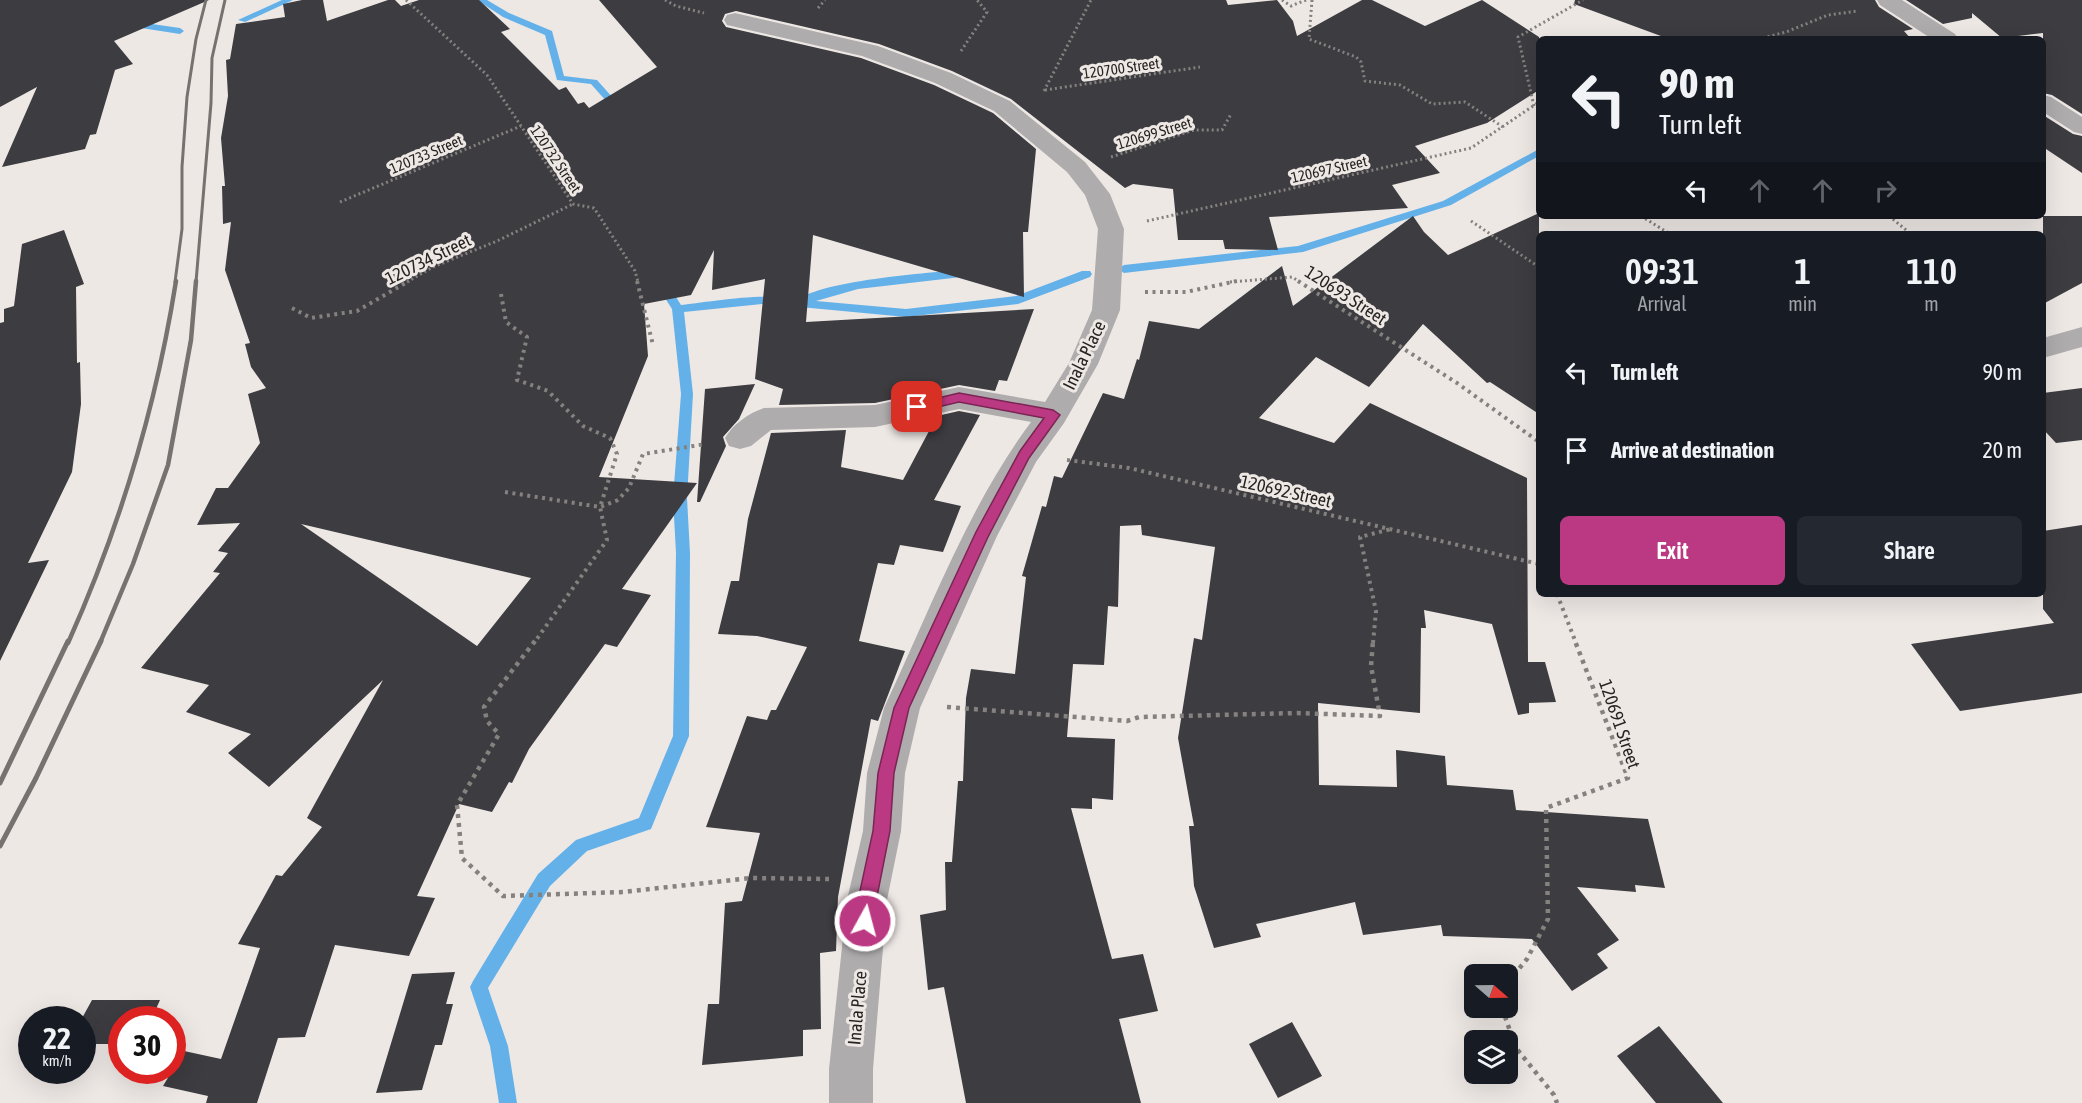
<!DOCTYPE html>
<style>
body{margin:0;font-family:"Asap Condensed",sans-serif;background:#242831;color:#f1f3f6;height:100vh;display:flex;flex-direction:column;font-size:22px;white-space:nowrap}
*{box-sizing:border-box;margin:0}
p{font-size:20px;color:#9ea1a6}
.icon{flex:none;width:33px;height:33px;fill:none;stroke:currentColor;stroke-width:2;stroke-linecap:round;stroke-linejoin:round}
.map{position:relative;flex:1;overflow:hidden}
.drawer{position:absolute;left:1536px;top:231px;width:510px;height:366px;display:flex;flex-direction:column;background:#171b24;border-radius:9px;box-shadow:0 6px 24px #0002}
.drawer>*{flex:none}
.banner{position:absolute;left:1536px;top:36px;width:510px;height:183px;border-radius:9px;box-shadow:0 6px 24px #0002;background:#171b24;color:#f1f3f6;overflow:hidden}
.needle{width:39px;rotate:110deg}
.controls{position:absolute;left:1464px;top:964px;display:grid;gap:12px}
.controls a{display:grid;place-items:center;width:54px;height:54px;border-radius:9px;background:#171b24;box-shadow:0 6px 24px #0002;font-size:30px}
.speed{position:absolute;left:18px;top:1006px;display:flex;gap:12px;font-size:30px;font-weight:700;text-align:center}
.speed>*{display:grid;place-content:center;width:78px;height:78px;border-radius:50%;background:#171b24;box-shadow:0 6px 24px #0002;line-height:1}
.speed small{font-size:15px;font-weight:400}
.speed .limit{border:9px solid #d22;background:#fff;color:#111}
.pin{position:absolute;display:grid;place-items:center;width:51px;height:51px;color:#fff;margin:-26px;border-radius:12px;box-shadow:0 3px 9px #0006}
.me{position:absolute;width:66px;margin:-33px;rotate:7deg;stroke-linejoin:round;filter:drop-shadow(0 0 4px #0008)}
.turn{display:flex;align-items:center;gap:21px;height:126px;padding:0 24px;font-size:27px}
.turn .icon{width:78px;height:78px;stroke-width:2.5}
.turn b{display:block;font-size:42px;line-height:51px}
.lanes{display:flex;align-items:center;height:57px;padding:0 24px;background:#0003;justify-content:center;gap:30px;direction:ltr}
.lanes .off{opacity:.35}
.eta{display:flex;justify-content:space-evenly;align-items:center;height:102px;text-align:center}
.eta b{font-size:36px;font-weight:600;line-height:42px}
.action{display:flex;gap:12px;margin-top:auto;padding:12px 24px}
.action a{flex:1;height:69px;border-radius:9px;background:#bb3982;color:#fff;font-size:24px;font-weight:600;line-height:69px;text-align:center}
.action a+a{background:#242831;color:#f1f3f6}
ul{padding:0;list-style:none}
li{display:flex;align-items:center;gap:18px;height:78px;padding:0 24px}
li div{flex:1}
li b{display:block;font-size:22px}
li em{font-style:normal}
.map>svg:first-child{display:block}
</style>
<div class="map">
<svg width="2082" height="1103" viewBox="0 0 2082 1103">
<rect width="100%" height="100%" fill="#eee8e5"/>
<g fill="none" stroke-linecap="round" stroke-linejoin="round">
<g fill="#64b1e9" fill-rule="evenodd">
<path d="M282,0H293L245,22L238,20Z"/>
<path d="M477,0H487L509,13L552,31L564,76L597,80L621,107V111H615L591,84L557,80L545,35L503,17Z"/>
<path d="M131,21L180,28L184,31L180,34L128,26V22Z"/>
<path d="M1539,149V156L1451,205L1303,252L1124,273L1118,269L1124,265L1298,246L1443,201Z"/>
<path d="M966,269L972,273L970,276L858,289L816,301L906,309L1016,296L1082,271H1090L1092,274L1090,277L1018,304L906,317L800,307L794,303C815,280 932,273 966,269Z"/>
<path d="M662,280L666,281L681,305C700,303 776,290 787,301L781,305L762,304L684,312L693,394L687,498L690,553L689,736L651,829L587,851L550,886L488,988L508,1046L517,1103H499L490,1046L470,987L473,981L538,874L576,840L639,818L673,736L676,553L673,498L681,394L672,309L656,284Z"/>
</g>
</g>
<g fill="#3c3c41" fill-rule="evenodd">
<path d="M0,0H209L114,41L133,64L115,70L96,134L90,135L85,149L2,167L37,87L0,107Z"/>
<path d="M302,0H323L327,21L388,0H395L401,6L419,0H479L510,29L501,32L559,90L566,87L578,104L584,102L589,108L657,67L599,0H1226L1228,5L1277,0L1293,21L1297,36L1362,0H1372L1425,26L1482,0L1539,37V90L1487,123L1415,146L1440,173L1392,185L1408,208L1269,217L1278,250L1225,249L1223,240H1178L1173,189L1133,184L1125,188L1011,99L952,71L879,44L736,11L725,14L722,21L726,27L861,58L934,85L993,113L1036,149L1028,232H1023L1024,297L813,235L806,322L1034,309L1007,381L999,380L995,391L959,385L875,403L779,405L783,389L755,379L765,279L712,290L714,250L691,295L644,304L648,356L599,477L697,483L622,589L651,595L617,647L605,644L529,749L512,783L509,782L492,812L459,804L417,896L435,898L409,956L335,945L305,1037L278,1038L257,1103H206L208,1096L163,1086L184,1051L221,1059L260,948L238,944L276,875L282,876L322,827L307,818L383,680L269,787L228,753L251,734L186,712L209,685L141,668L220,573L213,572L228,553L218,551L240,523L197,525L216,488H228L260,443L248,394L266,388L251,367L245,344L250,343L225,270L231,222L223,224L222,186H225L221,138L228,96L226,60L230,59L236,24L285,17L283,4ZM301,524L531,578L477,646Z"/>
<path d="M1575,0H1875L1879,7L1913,29L1904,31L1911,39H1669L1574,4Z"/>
<path d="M1906,0H2082V114L2052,95L2043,93V33L2002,38L1972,13V18L1943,24Z"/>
<path d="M2043,115L2073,134L2082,136V173L2043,147Z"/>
<path d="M1539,213V414L1490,382L1487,383L1423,324L1369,387L1316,357L1259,418L1334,443L1370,403L1527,478L1528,662H1545L1556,702L1529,703V713L1518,715L1492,624L1424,610L1426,628H1421L1420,713L1318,703L1319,785L1397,787L1396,750L1445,756L1447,785L1513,790L1516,810L1648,819L1665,888L1635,885L1636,892L1577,887L1619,940L1597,954L1608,968L1572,991L1532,939L1443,936L1441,925L1363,935L1355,902L1256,924L1261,937L1214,948L1194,886L1189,826H1194L1178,738L1194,638L1202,640L1215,547L1142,535L1141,525L1120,526L1118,607L1108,606L1104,665L1073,664L1067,737L1115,739L1113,800L1092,798V809L1071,808L1112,959L1143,954L1158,1011L1119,1019L1141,1103H966L944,987L928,990L920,915L946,910L945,862H952L958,781H963L966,698L971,669L1015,674L1026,577L1022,576L1042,506L1046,507L1054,476L1062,478L1103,393L1124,399L1137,359L1139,360L1149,321L1199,329L1282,266L1293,306L1413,216L1424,232L1448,255Z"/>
<path d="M2043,216H2082V283L2043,304Z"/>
<path d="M64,230L84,284L76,287L77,363L80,362L81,404L72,472L28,563L49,560L0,661V323L4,322V309L14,306L22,244Z"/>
<path d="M755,384L739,419L723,437L726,446L700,502H697L705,389Z"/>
<path d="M2082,388V440L2056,443L2043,429V393Z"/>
<path d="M959,411L980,415L934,500L961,506L943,552L900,545L894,565L878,563L859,641L905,651L878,721L871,719L838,897L836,951L820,953L821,1029L803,1030V1056L702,1065L708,1004H719L725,903L742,901L760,833L706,827L747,716L767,720L771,710H776L807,647L757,636L718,634L731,581H739L748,519L771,433L846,430L841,467L903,480L937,416Z"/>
<path d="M2082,525V693L1960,711L1911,644L2054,623L2043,609V531Z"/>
<path d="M455,972L446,1004H453L442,1045H435L422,1090L376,1093L412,974Z"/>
<path d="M92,1000H160L151,1020H122V1044H82L81,1020Z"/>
<path d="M1292,1022L1322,1076L1278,1098L1249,1044Z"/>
<path d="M1659,1026L1723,1103H1656L1617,1056Z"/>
</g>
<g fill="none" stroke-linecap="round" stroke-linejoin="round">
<g stroke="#85817e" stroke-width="3" stroke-dasharray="2 3" stroke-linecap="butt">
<path d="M406,0L487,75L573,204L594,208L635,271L638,282"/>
<path d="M665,0L676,6L704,13"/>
<path d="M1282,0L1291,6L1306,0"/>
<path d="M1312,0L1309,39L1356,57L1361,62L1365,81L1400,85L1432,104L1465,102L1503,127"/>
<path d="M818,8L825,0"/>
<path d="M1758,39L1786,32L1828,15L1858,11"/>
<path d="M961,51L987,12L977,0"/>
<path d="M1045,90L1200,67"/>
<path d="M1044,91L1091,0"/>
<path d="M1534,106L1518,37L1583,0"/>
<path d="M1111,157L1194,130H1222L1231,114"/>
<path d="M340,202L521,126"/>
<path d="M1641,216L1670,234"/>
<path d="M1889,216L1911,234"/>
<path d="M1147,221L1471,148L1539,102"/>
<path d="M1471,221L1539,267"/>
<path d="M407,282L433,267L497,241L573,204"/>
<path d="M1230,282L1292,277L1300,282"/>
</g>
<g stroke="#85817e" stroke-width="4" stroke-dasharray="3 4.5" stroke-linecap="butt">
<path d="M637,281L653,345"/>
<path d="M1298,281L1457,383L1539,442"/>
<path d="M1145,292H1186L1237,281"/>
<path d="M501,294L506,322L527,337L517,380L548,391L583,426L610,438L617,454L600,507L607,540L534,643"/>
<path d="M292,308L311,318L357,311L409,281"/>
<path d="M1067,460L1129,468L1539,564"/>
<path d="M505,492L600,507L618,500L629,488L643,454L706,444"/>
<path d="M1557,594L1576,643"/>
<path d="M1373,643L1376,611L1360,537L1391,529"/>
</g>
<g stroke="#85817e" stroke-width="4.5" stroke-dasharray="4 5" stroke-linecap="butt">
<path d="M535,641L484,707L487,721L499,734L457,805L462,858L503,896L623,892L751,878L829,879"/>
<path d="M947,707L1127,721L1139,717L1297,713L1380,716L1371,666L1373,641"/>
<path d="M1508,982L1527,959L1548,919L1546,808L1628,778L1575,641"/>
<path d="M1502,1008L1516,1048L1554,1095L1557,1103"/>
</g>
<g fill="#afacad" fill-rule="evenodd">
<path d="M1877,0H1902L1955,34L1958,39H1932L1880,5Z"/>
<path d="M735,13L878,46L951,73L1010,101L1085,162L1110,194L1124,229L1120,310L1098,364L1064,423L1036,462L997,536L920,708L905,773L901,831L887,900L873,1069V1103H829V1069L847,900L863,831L867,773L884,708L889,697C932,605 970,504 1031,422L959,409L875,427L771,430L751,446L740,449L729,446L725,438C733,424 749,413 764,408L875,405L959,387L1045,402L1069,363L1092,310L1098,229L1085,195L1067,172L994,111L935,83L862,56L727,25L724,20L727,15Z"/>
<path d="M2043,95L2051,97L2082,117V134L2074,132L2043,112Z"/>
<path d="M2082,327V347L2043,358V338Z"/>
</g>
<g stroke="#75726f" stroke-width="3">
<path d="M175,282L182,229V167L187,97L196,39L206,0"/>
<path d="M196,282L211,103L212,58L225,0"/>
</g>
<g stroke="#75726f" stroke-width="4.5">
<path d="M68,643C120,527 156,407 176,281"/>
<path d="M100,643L133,564L168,465L191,340L196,281"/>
</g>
<g stroke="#75726f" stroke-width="5">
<path d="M0,783L68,641"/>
<path d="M0,846L36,778L101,641"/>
</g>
</g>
<path fill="#bb3982" stroke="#7a2554" stroke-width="1.5" d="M959,393L1053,410L1060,415L1029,458L988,537L909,708L894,773L890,831L871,927L865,930L859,927L856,921L858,900L873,831L878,773L894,708L976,532L1020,451L1044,418L959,402L917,412L911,407L917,403Z"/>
<g text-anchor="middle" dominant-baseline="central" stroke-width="6" stroke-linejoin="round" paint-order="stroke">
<g font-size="15" fill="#262422" stroke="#eee8e5">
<text transform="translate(1121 68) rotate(-8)">120700 Street</text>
<text transform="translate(1154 133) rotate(-17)">120699 Street</text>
<text transform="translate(426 154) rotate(-23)">120733 Street</text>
<text transform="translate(556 159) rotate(56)">120732 Street</text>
<text transform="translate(1329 169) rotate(-13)">120697 Street</text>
</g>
<g font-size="18" fill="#262422" stroke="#eee8e5">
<text transform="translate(428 259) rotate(-26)">120734 Street</text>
<text transform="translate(1346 295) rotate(33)">120693 Street</text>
<text transform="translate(1084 355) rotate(-64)">Inala Place</text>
<text transform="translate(1286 491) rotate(13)">120692 Street</text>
<text transform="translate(1620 724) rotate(71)">120691 Street</text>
<text transform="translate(857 1008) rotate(-85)">Inala Place</text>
</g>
</g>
</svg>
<div class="controls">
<a><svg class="needle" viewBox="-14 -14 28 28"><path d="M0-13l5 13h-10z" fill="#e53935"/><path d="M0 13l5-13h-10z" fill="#9ea1a6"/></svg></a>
<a><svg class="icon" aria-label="layers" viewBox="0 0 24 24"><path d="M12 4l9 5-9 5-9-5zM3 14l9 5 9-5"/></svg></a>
</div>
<div class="speed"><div>22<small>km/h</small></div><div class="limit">30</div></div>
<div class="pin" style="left:917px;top:407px;background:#d93025"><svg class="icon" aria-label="arrive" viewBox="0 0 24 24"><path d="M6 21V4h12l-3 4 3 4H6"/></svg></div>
<svg class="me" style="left:865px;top:921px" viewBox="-20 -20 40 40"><circle r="17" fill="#bb3982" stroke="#fff" stroke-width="3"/><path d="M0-11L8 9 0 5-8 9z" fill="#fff"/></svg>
<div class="banner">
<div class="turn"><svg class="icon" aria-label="left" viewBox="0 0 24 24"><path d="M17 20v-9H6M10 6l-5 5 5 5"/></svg><div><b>90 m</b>Turn left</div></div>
<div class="lanes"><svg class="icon" aria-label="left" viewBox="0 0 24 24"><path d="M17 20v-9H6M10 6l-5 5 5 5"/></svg><svg class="icon off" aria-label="ahead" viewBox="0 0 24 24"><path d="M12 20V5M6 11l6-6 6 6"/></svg><svg class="icon off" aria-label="ahead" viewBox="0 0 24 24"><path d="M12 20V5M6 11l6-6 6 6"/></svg><svg class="icon off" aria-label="right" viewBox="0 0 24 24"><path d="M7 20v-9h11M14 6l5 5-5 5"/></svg></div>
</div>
<section class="drawer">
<div class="eta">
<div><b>09:31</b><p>Arrival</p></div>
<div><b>1</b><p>min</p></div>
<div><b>110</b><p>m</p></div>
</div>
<ul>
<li><svg class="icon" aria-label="left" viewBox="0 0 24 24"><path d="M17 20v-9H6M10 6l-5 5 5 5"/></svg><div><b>Turn left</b></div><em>90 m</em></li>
<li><svg class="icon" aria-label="arrive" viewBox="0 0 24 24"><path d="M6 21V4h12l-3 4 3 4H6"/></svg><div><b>Arrive at destination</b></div><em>20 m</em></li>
</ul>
<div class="action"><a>Exit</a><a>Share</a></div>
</section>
</div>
